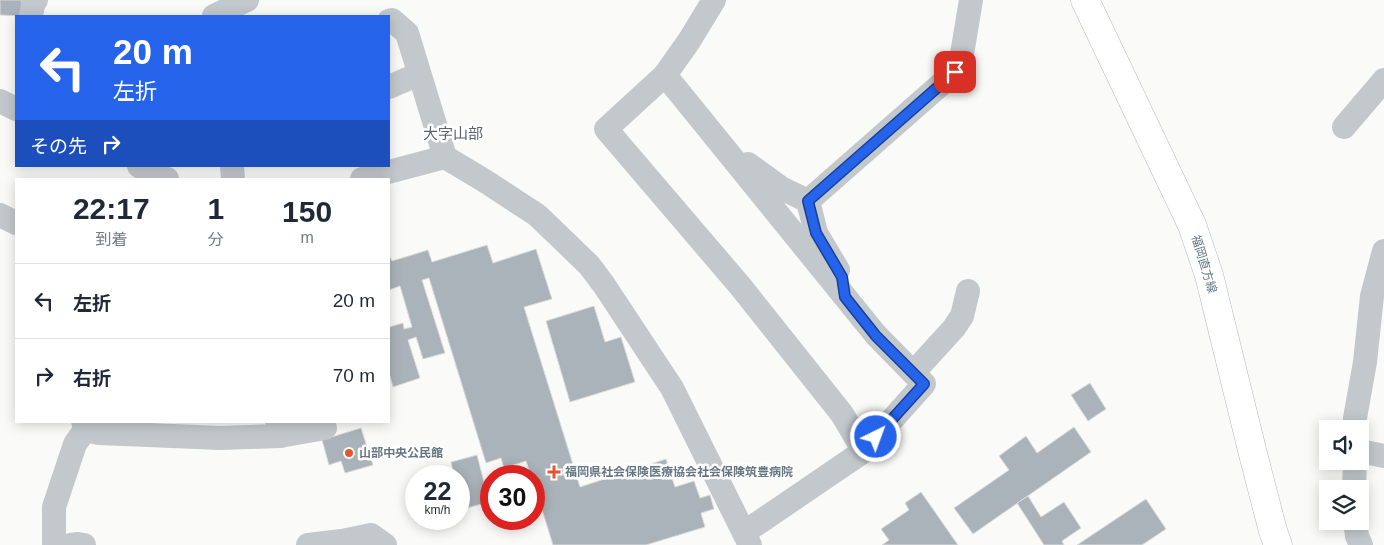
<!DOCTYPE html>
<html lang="ja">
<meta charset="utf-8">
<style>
body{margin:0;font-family:Arial,"Noto Sans JP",sans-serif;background:#f6f6f7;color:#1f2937;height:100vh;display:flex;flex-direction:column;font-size:19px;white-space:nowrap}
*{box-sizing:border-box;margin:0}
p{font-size:16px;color:#747a83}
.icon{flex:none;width:28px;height:28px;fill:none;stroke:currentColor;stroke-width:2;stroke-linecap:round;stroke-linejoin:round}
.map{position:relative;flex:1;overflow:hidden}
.sheet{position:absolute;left:15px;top:178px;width:375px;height:245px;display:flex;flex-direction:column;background:#fff;border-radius:0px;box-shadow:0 2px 12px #0003}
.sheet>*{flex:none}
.guide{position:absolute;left:15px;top:15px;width:375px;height:152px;border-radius:0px;box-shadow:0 2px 12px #0003;background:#2563eb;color:#fff;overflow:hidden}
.fabs{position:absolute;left:1319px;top:420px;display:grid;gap:10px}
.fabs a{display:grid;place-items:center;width:50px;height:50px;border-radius:0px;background:#fff;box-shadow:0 2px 12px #0003;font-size:25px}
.speed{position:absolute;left:405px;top:465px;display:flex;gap:10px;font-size:25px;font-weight:700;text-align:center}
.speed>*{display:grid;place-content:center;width:65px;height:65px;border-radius:50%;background:#fff;box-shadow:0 2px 12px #0003;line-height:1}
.speed small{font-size:12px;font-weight:400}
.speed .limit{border:8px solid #d22;background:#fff;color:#111}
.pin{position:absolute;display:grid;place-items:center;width:42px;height:42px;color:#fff;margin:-21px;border-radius:10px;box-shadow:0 2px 8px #0006}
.me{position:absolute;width:55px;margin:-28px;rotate:42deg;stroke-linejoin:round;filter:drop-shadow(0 0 4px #0008)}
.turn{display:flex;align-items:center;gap:18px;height:105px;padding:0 15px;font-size:22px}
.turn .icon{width:65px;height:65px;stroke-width:2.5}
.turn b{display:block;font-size:35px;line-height:42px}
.then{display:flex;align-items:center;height:48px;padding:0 15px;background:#0003;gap:10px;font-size:19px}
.eta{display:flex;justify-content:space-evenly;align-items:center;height:85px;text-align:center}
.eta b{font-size:30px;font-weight:700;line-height:35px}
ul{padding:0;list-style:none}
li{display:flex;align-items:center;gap:15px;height:75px;padding:0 15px;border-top:1px solid #e0e1e3}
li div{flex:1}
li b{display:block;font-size:19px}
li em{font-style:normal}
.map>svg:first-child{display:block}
</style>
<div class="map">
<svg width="1384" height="545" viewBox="0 0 1384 545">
<rect width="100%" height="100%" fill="#fafaf8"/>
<g fill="#aab3b9" stroke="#dcdcda">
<path d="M0,0H22L21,16L0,15Z"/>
<path d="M487,245L493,263L536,249L552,299L524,307L580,487L666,459L675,487L694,481L700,498L710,495L714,509L701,513L705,527L646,545H553L534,484V476H531L526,461L504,468L501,458L486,463L429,278L422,280L445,353L423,359L416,337L408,340L420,378L393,387L389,373V327L403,323L404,329L412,327L400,286L389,290V255L392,261L428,250L432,262Z"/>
<path d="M594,306L605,342L621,337L635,382L570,402L546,321Z"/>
<path d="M1090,383L1106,409L1088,421L1071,395Z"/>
<path d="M1074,427L1091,452L973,534L954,508L1009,470L999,456L1026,436L1037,453Z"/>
<path d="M361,428L373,465L345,473L341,461L329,465L322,440Z"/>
<path d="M477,455L489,502L463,509L459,494V476H454L451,462Z"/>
<path d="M921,492L958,545H882L889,540L881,529L909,510L905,503Z"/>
<path d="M1028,496L1041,517L1064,502L1081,528L1062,541L1064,545H1044L1017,503Z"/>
<path d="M1146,499L1166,529L1142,545H1077Z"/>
</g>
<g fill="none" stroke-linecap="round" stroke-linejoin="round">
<g stroke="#b5babe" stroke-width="29">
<path id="primary" d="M1085,0L1192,225L1209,275L1253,454L1273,531L1278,545"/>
</g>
<g stroke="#c3c8cc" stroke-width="24">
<path d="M31,16L33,5L36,0"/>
<path d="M214,16L247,0"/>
<path d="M389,21L392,20L407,33L445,157"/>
<path d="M665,75L689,41L714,0"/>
<path d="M389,87L419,74"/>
<path d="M0,101L16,109"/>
<path d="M1344,127L1384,80"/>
<path d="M748,164L781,188L808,201L955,72L961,60L971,0"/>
<path d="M139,166L167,179"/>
<path d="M232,166L233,179"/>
<path d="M362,179L445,157L485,181L537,215L589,265L604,285L672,388L750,545"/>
<path d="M808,201L816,233L838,270"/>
<path d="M0,215L16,223"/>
<path d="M913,373L954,328L962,316L968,291"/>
<path d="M1355,429V418L1365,362L1372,296L1384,251"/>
<path d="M85,430L99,433L221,438L280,436L277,421"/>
<path d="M280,436L325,428"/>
<path d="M1360,451L1384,456"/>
<path d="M1354,489L1355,461"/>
<path d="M1355,521L1357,536L1361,545"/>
<path d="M745,532L864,451L924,384L876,335L665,75L606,129L741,287L842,414L864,451"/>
<path d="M54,545V507L75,444L85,430L83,421"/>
<path d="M71,545L78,544L84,545"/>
<path d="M308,545L342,541L371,535L385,545"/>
</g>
<use href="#primary" stroke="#fff" stroke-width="28"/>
</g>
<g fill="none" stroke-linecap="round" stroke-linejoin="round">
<g stroke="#184099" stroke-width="12">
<path id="route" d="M876,437L924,384L876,336L845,297L842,277L816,233L808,201L955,72"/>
</g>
<use href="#route" stroke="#2563eb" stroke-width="9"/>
</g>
<g fill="#e4572e" stroke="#fff" stroke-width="2">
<circle cx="349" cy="453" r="5"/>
<path d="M551.5 464.5h5v5h5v5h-5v5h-5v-5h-5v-5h5z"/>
</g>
<g text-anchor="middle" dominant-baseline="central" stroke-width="5" stroke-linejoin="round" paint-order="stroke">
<g font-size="12" fill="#657683" stroke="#fff">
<text transform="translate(1204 264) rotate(73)">福岡直方線</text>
</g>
<g font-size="12" font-weight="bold" fill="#657683" stroke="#fff" text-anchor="start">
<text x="359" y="453">山部中央公民館</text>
<text x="565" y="472">福岡県社会保険医療協会社会保険筑豊病院</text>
</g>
<g font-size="15" fill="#57646e" stroke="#fff">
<text x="453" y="133">大字山部</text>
</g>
</g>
</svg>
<div class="fabs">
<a><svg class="icon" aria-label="sound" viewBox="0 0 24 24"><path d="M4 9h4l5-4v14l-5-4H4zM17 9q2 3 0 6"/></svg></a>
<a><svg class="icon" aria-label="layers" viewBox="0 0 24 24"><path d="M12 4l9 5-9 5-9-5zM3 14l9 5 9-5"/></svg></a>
</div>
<div class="speed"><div>22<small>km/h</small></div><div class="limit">30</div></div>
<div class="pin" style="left:955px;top:72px;background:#d93025"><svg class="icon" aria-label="arrive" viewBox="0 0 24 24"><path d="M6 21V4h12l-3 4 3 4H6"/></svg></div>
<svg class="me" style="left:876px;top:437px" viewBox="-20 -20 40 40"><circle r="17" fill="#2563eb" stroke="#fff" stroke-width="3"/><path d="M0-11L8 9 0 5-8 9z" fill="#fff"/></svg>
<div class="guide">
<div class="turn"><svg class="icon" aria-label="left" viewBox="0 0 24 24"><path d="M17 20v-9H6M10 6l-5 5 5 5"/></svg><div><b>20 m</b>左折</div></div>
<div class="then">その先<svg class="icon" aria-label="right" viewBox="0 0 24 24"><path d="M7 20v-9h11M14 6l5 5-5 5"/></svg></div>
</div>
<section class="sheet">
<div class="eta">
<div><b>22:17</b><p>到着</p></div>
<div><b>1</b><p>分</p></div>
<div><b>150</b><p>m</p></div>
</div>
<ul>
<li><svg class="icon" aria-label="left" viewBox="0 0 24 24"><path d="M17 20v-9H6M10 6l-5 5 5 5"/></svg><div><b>左折</b></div><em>20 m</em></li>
<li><svg class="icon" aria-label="right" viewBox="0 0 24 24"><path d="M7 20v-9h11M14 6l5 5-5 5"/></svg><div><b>右折</b></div><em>70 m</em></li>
</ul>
</section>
</div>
